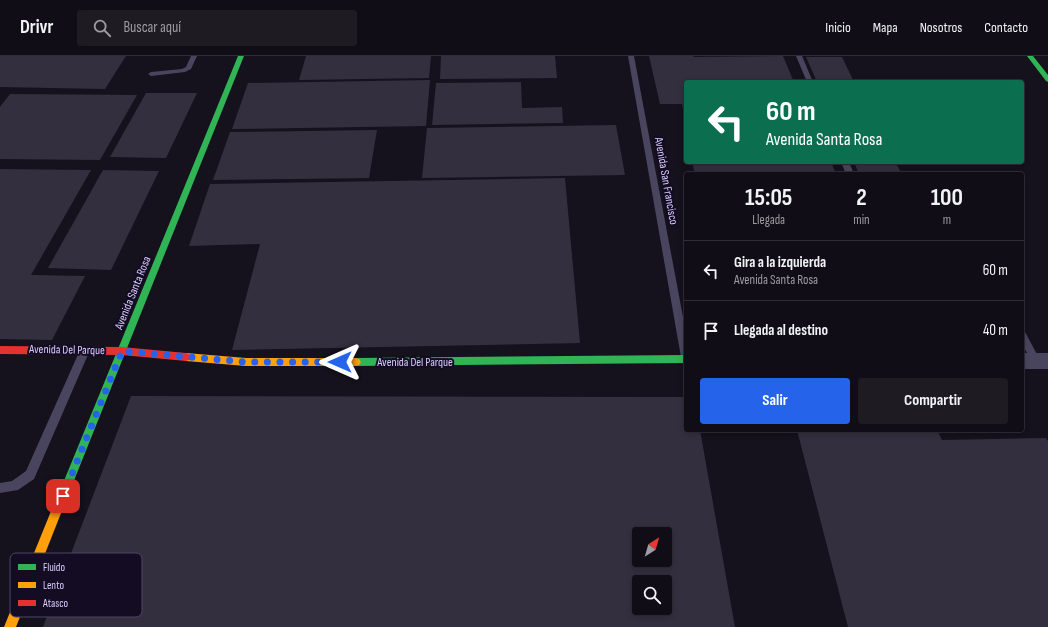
<!DOCTYPE html>
<html lang="es">
<meta charset="utf-8">
<style>
body{margin:0;font-family:"Sofia Sans Condensed",sans-serif;background:#1e1b23;color:#f1f3f6;height:100vh;display:flex;flex-direction:column;font-size:15px;white-space:nowrap}
*{box-sizing:border-box;margin:0}
p{font-size:13px;color:#9c9ca1}
.icon{flex:none;width:22px;height:22px;fill:none;stroke:currentColor;stroke-width:2;stroke-linecap:round;stroke-linejoin:round}
.map{position:relative;flex:1;overflow:hidden}
.sheet{position:absolute;left:684px;top:116px;width:340px;height:260px;display:flex;flex-direction:column;background:#100d16;border-radius:4px;box-shadow:0 2px 6px #0003,0 0 0 1px #302d35}
.sheet>*{flex:none}
.guide{position:absolute;left:684px;top:24px;width:340px;height:84px;border-radius:4px;box-shadow:0 2px 6px #0003,0 0 0 1px #302d35;background:#0b6e4f;color:#fff;overflow:hidden}
.needle{width:26px;rotate:37deg}
.fabs{position:absolute;left:632px;top:471px;display:grid;gap:8px}
.fabs a{display:grid;place-items:center;width:40px;height:40px;border-radius:4px;background:#100d16;box-shadow:0 2px 6px #0003,0 0 0 1px #302d35;font-size:20px}
.pin{position:absolute;display:grid;place-items:center;width:34px;height:34px;color:#fff;margin:-17px;border-radius:8px;box-shadow:0 2px 6px #0006}
.me{position:absolute;width:44px;margin:-22px;rotate:270deg;stroke-linejoin:round;filter:drop-shadow(0 0 3px #0008)}
.turn{display:flex;align-items:center;gap:14px;height:84px;padding:0 16px;font-size:18px}
.turn .icon{width:52px;height:52px;stroke-width:2.5}
.turn b{display:block;font-size:28px;line-height:34px}
.eta{display:flex;justify-content:space-evenly;align-items:center;height:68px;text-align:center}
.eta b{font-size:24px;font-weight:700;line-height:28px}
.primary-button{display:flex;gap:8px;margin-top:auto;padding:8px 16px}
.primary-button a{flex:1;height:46px;border-radius:4px;background:#2563eb;color:#fff;font-size:16px;font-weight:700;line-height:46px;text-align:center}
.primary-button a+a{background:#1e1b23;color:#f1f3f6}
ul{padding:0;list-style:none}
li{display:flex;align-items:center;gap:12px;height:60px;padding:0 16px;border-top:1px solid #302d35}
li div{flex:1}
li b{display:block;font-size:15px}
li em{font-style:normal}
header{display:flex;align-items:center;gap:24px;box-sizing:border-box;height:56px;padding:0 20px;background:#100d16;border-bottom:1px solid #302d35}
header strong{font-size:19px}
nav{display:flex;gap:22px;margin-inline-start:auto;font-size:14px}
.search{width:280px;height:36px;background:#1e1b23;display:flex;align-items:center;gap:10px;box-sizing:border-box;padding:0 14px;border-radius:4px;color:#9c9ca1;font-size:15px}
.map>svg:first-child{display:block}
</style>
<header>
<strong>Drivr</strong>
<div class="search"><svg class="icon" aria-label="search" viewBox="0 0 24 24"><circle cx="10" cy="10" r="6"/><path d="M15 15l6 6"/></svg>Buscar aquí</div>
<nav><a>Inicio</a><a>Mapa</a><a>Nosotros</a><a>Contacto</a></nav>
</header>
<div class="map">
<svg width="1048" height="571" viewBox="0 0 1048 571">
<rect width="100%" height="100%" fill="#15111d"/>
<g fill="#342f3f" fill-rule="evenodd">
<path d="M0,0H126L105,33L0,31Z"/>
<path d="M306,0H431L429,22L299,24Z"/>
<path d="M441,0H555L557,22L440,23Z"/>
<path d="M649,0H693L694,1L783,0L794,26H686L685,63L682,48H660Z"/>
<path d="M806,1H842L854,26H817Z"/>
<path d="M430,24L426,70L232,73L248,27Z"/>
<path d="M521,26L522,52L562,51L563,67L432,69L436,27Z"/>
<path d="M146,37H197L166,102L110,101Z"/>
<path d="M10,38L137,39L100,104L0,103V51Z"/>
<path d="M616,69L625,119L422,122L427,72Z"/>
<path d="M377,74L369,122L213,124L230,76Z"/>
<path d="M692,106H831L836,118H695Z"/>
<path d="M854,106H895L902,118H859Z"/>
<path d="M0,113L91,114L31,219L85,220L52,284L0,283Z"/>
<path d="M103,114L159,115L111,214L48,212Z"/>
<path d="M565,122L580,287L232,294L260,188L189,190L210,128Z"/>
<path d="M131,340L686,341V374H700L735,571H43ZM639,478H665V504H639ZM639,526H665V552H639Z"/>
<path d="M797,374H937L942,384L1046,382L1048,385V571H848Z"/>
</g>
<g fill="none" stroke-linecap="round" stroke-linejoin="round">
<g fill="#4a455e" fill-rule="evenodd">
<path d="M191,0H197L191,13L185,16L151,20L148,18L151,16L182,13L186,11Z"/>
<path d="M628,0H634L686,277V305L683,304L681,301Z"/>
<path d="M796,0H802L813,26H807Z"/>
<path d="M841,106H849L854,118H846Z"/>
<path d="M1022,275L1025,276L1039,302L1041,305L1039,308L1036,309L1033,308L1022,288Z"/>
<path d="M85,290L88,291L90,294L34,423L18,434L0,437V427L12,425L26,415L80,294L82,291Z"/>
</g>
<rect fill="#4a455e" fill-rule="evenodd" x="1022" y="297" width="26" height="16"/>
<g fill="#30b455" fill-rule="evenodd">
<path d="M238,0H244L69,437L68,441L64,442L60,441L59,437Z"/>
<path d="M1027,0H1033L1048,19V26L1046,25Z"/>
<path d="M686,299V307L356,310L353,309L351,306L353,303L356,302Z"/>
</g>
<g fill="#ff9f0a" fill-rule="evenodd">
<path d="M186,297L246,302H356L359,303L361,306L359,309L356,310H246L186,305L183,304L181,301L183,298Z"/>
<path d="M64,432L68,433L69,437L16,571H4L60,433Z"/>
</g>
<path fill="#e5322d" fill-rule="evenodd" d="M0,290L122,291L186,297L189,298L191,301L189,304L186,305L122,299L0,298Z"/>
</g>
<g fill="none" stroke-linecap="round" stroke-linejoin="round">
<path stroke="#2563eb" stroke-width="7" stroke-dasharray="0 12.6" d="M63,440L122,295L246,306H340"/>
</g>
<g text-anchor="middle" dominant-baseline="central" stroke-width="4" stroke-linejoin="round" paint-order="stroke">
<g font-size="12" fill="#dacdff" stroke="#130c22">
<text transform="translate(666 125) rotate(80)">Avenida San Francisco</text>
<text transform="translate(133 237) rotate(-68)">Avenida Santa Rosa</text>
<text transform="translate(67 294) rotate(1)">Avenida Del Parque</text>
<text x="415" y="306">Avenida Del Parque</text>
</g>
</g>
<rect x="10" y="497" width="132" height="64" rx="6" fill="#130c22" stroke="#4f4664" stroke-width="1"/>
<rect x="18" y="508" width="18" height="6" fill="#30b455"/>
<rect x="18" y="526" width="18" height="6" fill="#ff9f0a"/>
<rect x="18" y="544" width="18" height="6" fill="#e5322d"/>
<g font-size="11" fill="#dacdff">
<text x="43" y="515">Fluido</text>
<text x="43" y="533">Lento</text>
<text x="43" y="551">Atasco</text>
</g>
</svg>
<div class="fabs">
<a><svg class="needle" viewBox="-14 -14 28 28"><path d="M0-13l5 13h-10z" fill="#e53935"/><path d="M0 13l5-13h-10z" fill="#9c9ca1"/></svg></a>
<a><svg class="icon" aria-label="search" viewBox="0 0 24 24"><circle cx="10" cy="10" r="6"/><path d="M15 15l6 6"/></svg></a>
</div>
<div class="pin" style="left:63px;top:440px;background:#d93025"><svg class="icon" aria-label="arrive" viewBox="0 0 24 24"><path d="M6 21V4h12l-3 4 3 4H6"/></svg></div>
<svg class="me" style="left:340px;top:306px" viewBox="-20 -20 40 40"><path d="M0-17L14 15 0 8-14 15z" fill="#2563eb" stroke="#fff" stroke-width="4"/></svg>
<div class="guide">
<div class="turn"><svg class="icon" aria-label="left" viewBox="0 0 24 24"><path d="M17 20v-9H6M10 6l-5 5 5 5"/></svg><div><b>60 m</b>Avenida Santa Rosa</div></div>
</div>
<section class="sheet">
<div class="eta">
<div><b>15:05</b><p>Llegada</p></div>
<div><b>2</b><p>min</p></div>
<div><b>100</b><p>m</p></div>
</div>
<ul>
<li><svg class="icon" aria-label="left" viewBox="0 0 24 24"><path d="M17 20v-9H6M10 6l-5 5 5 5"/></svg><div><b>Gira a la izquierda</b><p>Avenida Santa Rosa</p></div><em>60 m</em></li>
<li><svg class="icon" aria-label="arrive" viewBox="0 0 24 24"><path d="M6 21V4h12l-3 4 3 4H6"/></svg><div><b>Llegada al destino</b></div><em>40 m</em></li>
</ul>
<div class="primary-button"><a>Salir</a><a>Compartir</a></div>
</section>
</div>
